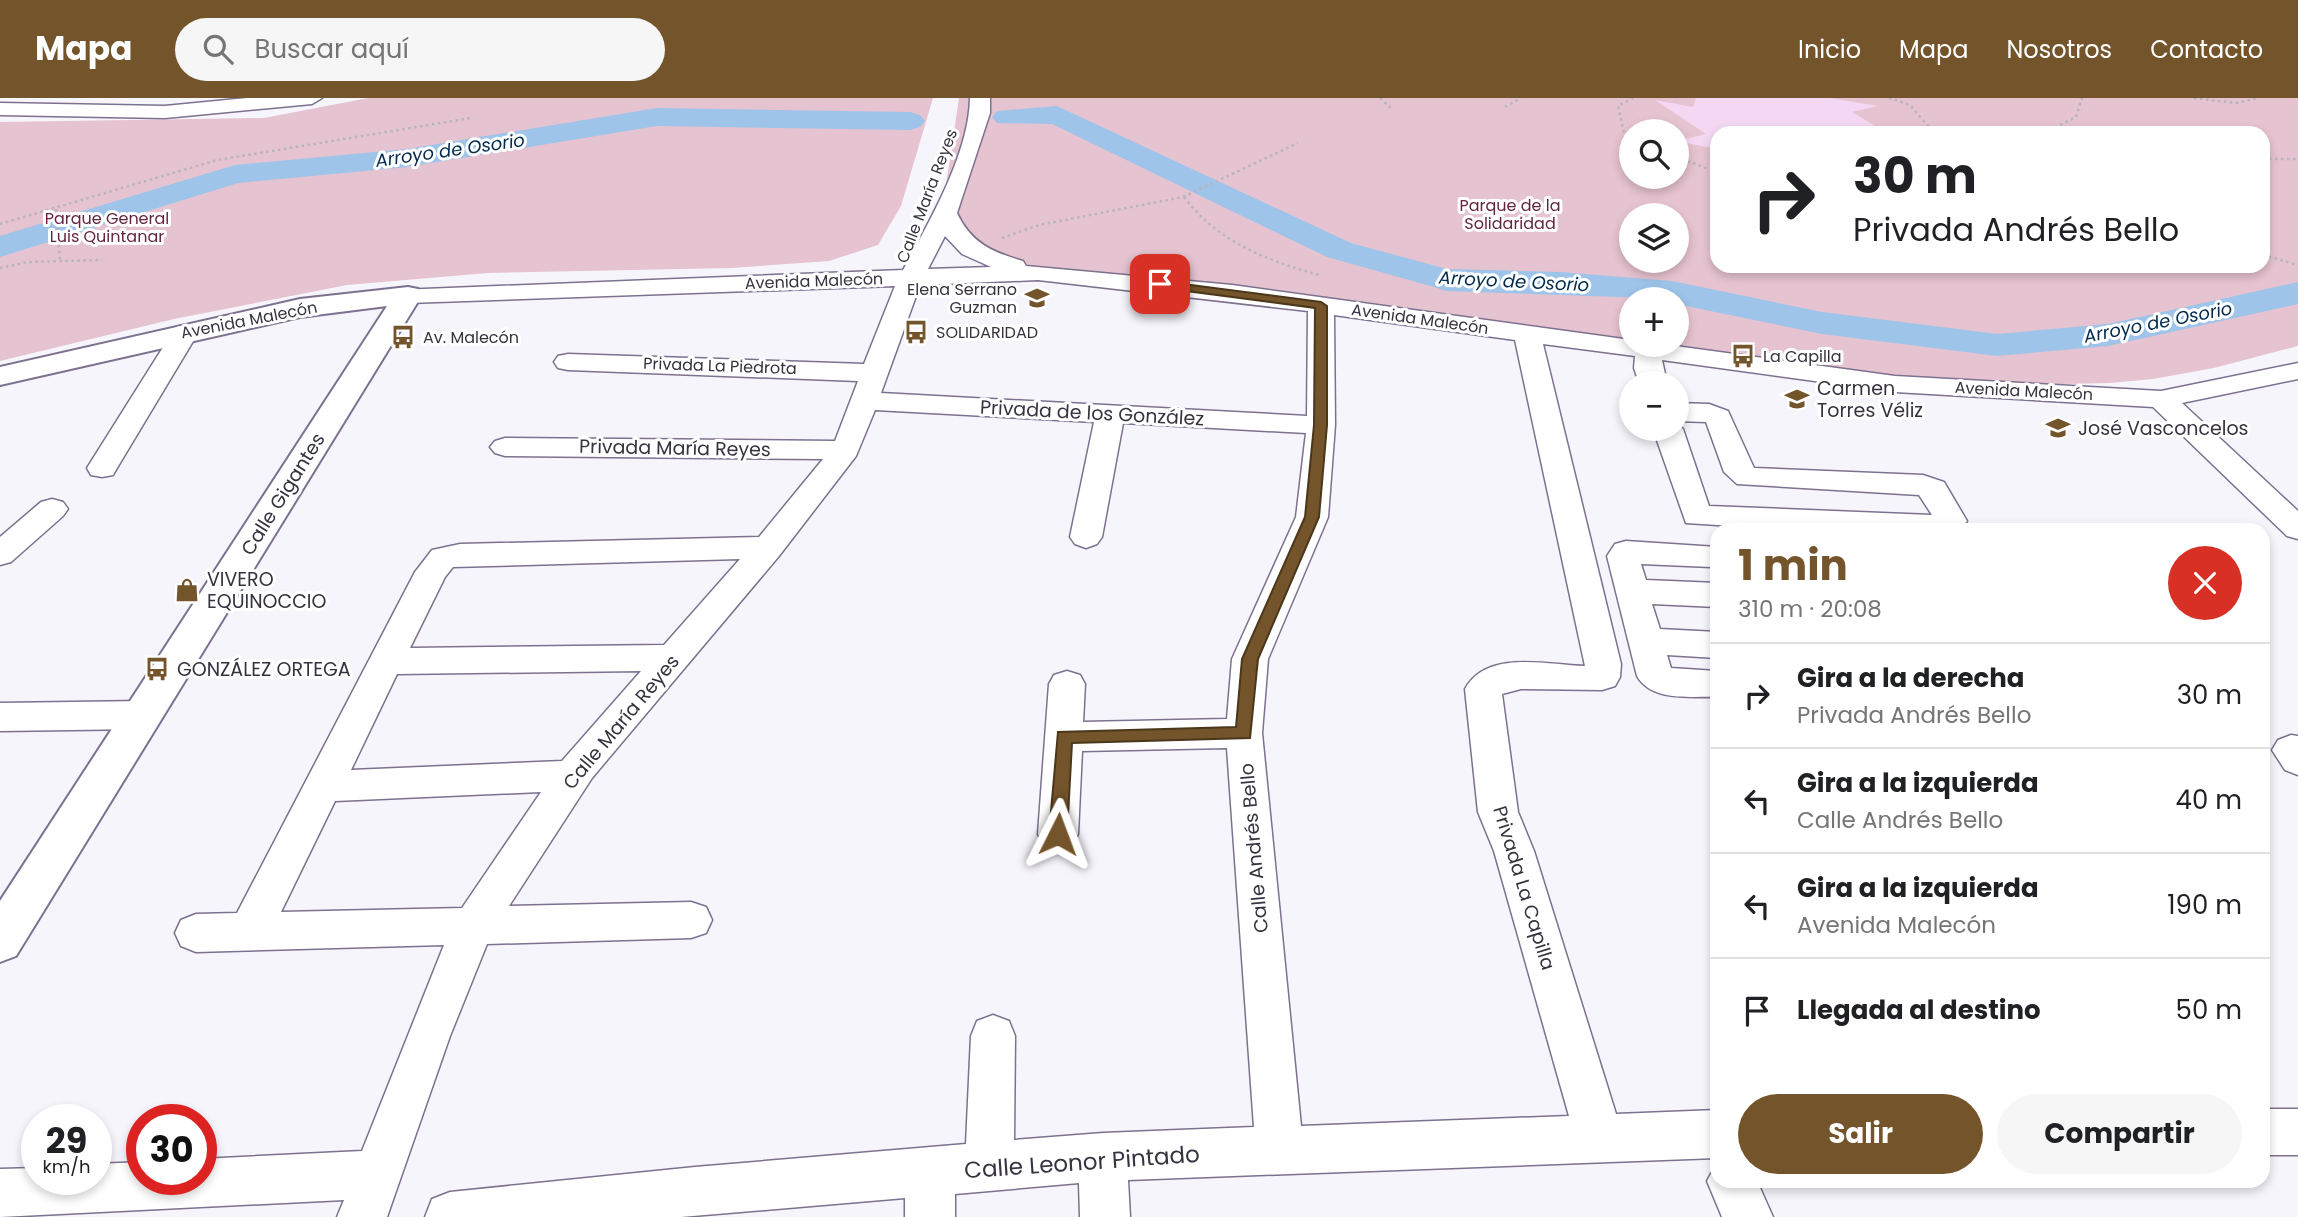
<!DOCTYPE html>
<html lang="es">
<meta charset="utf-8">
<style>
body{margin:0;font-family:Poppins,sans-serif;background:#f6f6f6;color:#202124;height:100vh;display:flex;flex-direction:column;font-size:26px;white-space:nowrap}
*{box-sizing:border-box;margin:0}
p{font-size:23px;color:#757577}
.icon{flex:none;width:38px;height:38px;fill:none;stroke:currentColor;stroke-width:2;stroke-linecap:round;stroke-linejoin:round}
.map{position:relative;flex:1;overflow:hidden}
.sheet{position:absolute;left:1710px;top:425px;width:560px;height:665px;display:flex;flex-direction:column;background:#fff;border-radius:21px;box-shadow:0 4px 10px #0003}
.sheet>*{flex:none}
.hud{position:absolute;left:1710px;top:28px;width:560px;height:147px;border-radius:21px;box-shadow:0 4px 10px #0003;background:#fff;color:#202124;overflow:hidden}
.buttons{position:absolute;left:1619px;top:21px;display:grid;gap:14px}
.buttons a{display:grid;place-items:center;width:70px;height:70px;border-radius:50%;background:#fff;box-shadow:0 4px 10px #0003;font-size:35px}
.speed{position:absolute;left:21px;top:1006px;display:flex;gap:14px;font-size:35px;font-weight:700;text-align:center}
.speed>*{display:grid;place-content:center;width:91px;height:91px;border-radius:50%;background:#fff;box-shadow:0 4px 10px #0003;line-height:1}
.speed small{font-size:18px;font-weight:400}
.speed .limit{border:10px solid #d22;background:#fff;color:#111}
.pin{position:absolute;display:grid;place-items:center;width:60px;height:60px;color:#fff;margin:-30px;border-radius:14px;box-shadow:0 4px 10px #0006}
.me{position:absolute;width:77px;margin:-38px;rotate:3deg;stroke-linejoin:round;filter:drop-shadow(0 0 5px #0008)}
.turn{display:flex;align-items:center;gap:24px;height:147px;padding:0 28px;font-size:32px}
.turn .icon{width:91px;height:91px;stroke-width:2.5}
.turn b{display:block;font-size:49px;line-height:60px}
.round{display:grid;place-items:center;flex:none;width:74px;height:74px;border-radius:37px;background:#f6f6f6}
.head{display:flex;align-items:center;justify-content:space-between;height:119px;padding:0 28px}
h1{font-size:42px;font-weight:700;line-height:52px;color:#74542a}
.cta{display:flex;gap:14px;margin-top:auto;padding:14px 28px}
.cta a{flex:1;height:80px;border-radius:42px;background:#74542a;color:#fff;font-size:28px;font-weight:700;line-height:80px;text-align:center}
.cta a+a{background:#f6f6f6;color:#202124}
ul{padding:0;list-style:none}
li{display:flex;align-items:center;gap:21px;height:105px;padding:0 28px;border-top:2px solid #e0e0e0}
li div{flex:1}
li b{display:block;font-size:26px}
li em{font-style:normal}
header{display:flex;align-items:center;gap:42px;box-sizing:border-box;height:98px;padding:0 35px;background:#74542a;color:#fff}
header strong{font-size:33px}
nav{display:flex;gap:38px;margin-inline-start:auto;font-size:24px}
.search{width:490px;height:63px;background:#f6f6f6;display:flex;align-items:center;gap:18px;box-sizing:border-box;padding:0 24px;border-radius:38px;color:#757577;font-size:26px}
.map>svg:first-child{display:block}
</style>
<header>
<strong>Mapa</strong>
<div class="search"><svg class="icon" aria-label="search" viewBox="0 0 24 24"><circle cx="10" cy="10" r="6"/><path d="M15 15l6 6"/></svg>Buscar aquí</div>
<nav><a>Inicio</a><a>Mapa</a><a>Nosotros</a><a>Contacto</a></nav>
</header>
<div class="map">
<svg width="2298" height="1119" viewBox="0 0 2298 1119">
<rect width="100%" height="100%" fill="#f7f5fc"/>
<g fill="#e6c3d0" fill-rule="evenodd">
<path d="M368,0H933L901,108L878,147L829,163L732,170L488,175L347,187L174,221L0,263V24L264,20Z"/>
<path d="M959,0H2298V248L2214,270L2153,281L2110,285L1942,289L1038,175L968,152L941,121ZM1631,33H1676V79H1631ZM1717,35H2263V168H1717ZM1631,117H1676V163H1631ZM1631,201H1676V247H1631Z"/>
</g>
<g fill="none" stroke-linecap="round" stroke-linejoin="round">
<g fill="#9ec4ea" fill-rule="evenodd">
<path d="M1057,8L1351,145L1447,171L1560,174L1672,183L1822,214L1997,236L2108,226L2298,184V206L2108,248L1997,258L1822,236L1676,206V201L1446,193L1434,189L1327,159L1052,26L997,25L992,19L997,13Z"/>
<path d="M657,10L910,14L920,17L925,23L920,29L910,32L657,28L407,69L238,85L0,159V138L235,67L407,51Z"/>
</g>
</g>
<g fill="#f4d7f3">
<path d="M1696,0H1830L1878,8L1852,14L1887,35H1717V51L1676,43L1706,36L1655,2L1693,9Z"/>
<path d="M1714,421L1872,429L1875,432H1718Z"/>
</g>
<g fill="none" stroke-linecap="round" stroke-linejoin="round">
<g stroke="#7c718f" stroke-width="3">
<g id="minor">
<path d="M247,0H322L312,6L165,20L0,17V5L165,8Z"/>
<path d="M970,0H990V15L957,115C971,145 992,154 1023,163L1026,168L1232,187L1631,242V247H1668L1895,278L2161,293L2298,265V281L2182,305L2298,413V441L2287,438L2153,309L1895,294L1662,262L1667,285H1639L1634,270L1635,258L1543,246L1621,566L1620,579L1615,588L1602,592L1521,591L1502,596L1518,714L1534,753L1616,1016L1717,1012V1060L1128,1082L1130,1119H1080L1079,1085L955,1096V1119H905V1100L681,1119H425L432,1101L450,1094L695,1069L966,1046L971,938L977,923L993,917L1009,923L1015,938L1014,1042L1103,1035L1254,1029L1227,650L1082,653L1078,736L1072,748L1058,752L1044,748L1038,736L1049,586L1054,577L1067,573L1080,577L1085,586L1083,624L1227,621L1232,561L1296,419L1306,335L1123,325L1102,439L1097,446L1086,450L1075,446L1070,439L1094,324L875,312L856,358L779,458L592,680L509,808L691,804L706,809L712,822L706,835L691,840L487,846L450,938L387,1119H337L344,1102L0,1119V1071L37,1070V1082H96V1066L142,1064V1082H201V1061L362,1053L444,847L196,854L181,848L175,835L181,822L196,816L237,815L415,474L432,452L460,446L759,439L823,361L505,358L495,355L490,349L495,343L505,340L835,343L858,283L568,272L558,270L554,264L558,258L568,256L864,266L895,188L408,205L399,202L395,197L399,192L903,172C929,124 969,56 970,0ZM945,138L962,156L991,169L928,171ZM1038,182L1308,213L1307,318L881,295L920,187ZM1334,217L1515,242L1585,568C1548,567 1487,551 1465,591L1478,714L1494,753L1569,1018L1301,1028L1262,635L1268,561L1328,419L1335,327ZM740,461L664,547L410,550L445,479L453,469ZM641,573L562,663L351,672L397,576ZM541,694L462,810L281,814L335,703Z"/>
<path d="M185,227L194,229L198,235L117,370L113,377L102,379L91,377L87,370L172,235L176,229Z"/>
<path d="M1676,305L1709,306L1728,313L1754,370L1923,377L1944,384L1967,423L1960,432H1795L1686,425L1653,331H1676V324L1683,331L1709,408L1932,417L1919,397L1737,386L1724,374L1706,324L1676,323Z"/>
<path d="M52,401L63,404L68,411L63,418L11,464L0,467V439L41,404Z"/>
<path d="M1626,443L1717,449V467L1711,469L1641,466L1646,482L1717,485V509L1652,506L1660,531L1717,534V560L1667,557L1671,570L1717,573V599C1690,598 1652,604 1637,578L1607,458L1615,446Z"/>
<path d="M143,603L156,607L161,617L156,627L143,631L0,633V605Z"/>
<path d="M2291,637L2298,638V677L2285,672L2272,652L2278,642Z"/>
<rect x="2263" y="1011" width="35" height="46"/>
<path d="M1717,1065V1083H1757L1773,1119H1722L1707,1083Z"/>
</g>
</g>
<g stroke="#7c718f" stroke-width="4">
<path id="major" d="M408,189L418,191L422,197L16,858L0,864V803L387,208L300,219L0,287V269L300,201Z"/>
</g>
<g stroke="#b7b4bd" stroke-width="2.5" stroke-dasharray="2.5 3.5" stroke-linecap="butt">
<path d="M1380,0L1392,11"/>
<path d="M1889,0L1910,7L1934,35"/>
<path d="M2194,0L2236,5L2258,0"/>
<path d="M1505,9L1521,0"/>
<path d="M2044,35L2076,19L2082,0"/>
<path d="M1631,42L1625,40L1618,8L1633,0"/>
<path d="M1676,59L1717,74"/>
<path d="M2263,61H2298"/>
<path d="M1184,99C1218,144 1266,162 1319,177"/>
<path d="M56,111L60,163"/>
<path d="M0,126L217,62L471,20"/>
<path d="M1002,140L1039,127L1183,99L1298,45"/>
<path d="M2263,157L2298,167"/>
<path d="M0,170L28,164L102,162"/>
</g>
<use href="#minor" fill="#fff" fill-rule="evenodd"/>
<use href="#major" fill="#fff" fill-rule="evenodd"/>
</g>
<path fill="#74542a" stroke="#4b371b" stroke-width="2" d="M1160,183L1321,204L1327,208V327L1319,419L1258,561L1250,640L1072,645L1067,736L1058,744L1049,736L1058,634L1236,629L1242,561L1305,419L1314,327L1315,210L1156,189L1155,186Z"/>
<defs>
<g id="school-bare" transform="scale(1.89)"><path d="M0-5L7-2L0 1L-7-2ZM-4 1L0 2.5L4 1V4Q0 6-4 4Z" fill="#74542a" stroke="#fff" stroke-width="2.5" paint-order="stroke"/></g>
<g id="bus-bare" transform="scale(1.89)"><path d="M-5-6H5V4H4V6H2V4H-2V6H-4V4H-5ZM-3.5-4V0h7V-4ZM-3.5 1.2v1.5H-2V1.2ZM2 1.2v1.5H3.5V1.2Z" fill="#74542a" stroke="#fff" stroke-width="2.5" paint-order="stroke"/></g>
<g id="shop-bare" transform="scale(1.89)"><path d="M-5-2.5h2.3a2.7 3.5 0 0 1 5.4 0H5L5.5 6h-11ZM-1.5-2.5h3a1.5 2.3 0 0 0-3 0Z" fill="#74542a" stroke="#fff" stroke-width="2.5" paint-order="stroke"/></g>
</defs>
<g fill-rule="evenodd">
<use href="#school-bare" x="1037" y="200"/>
<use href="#bus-bare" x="916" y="234"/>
<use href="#bus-bare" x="403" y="239"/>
<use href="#bus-bare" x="1743" y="258"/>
<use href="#school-bare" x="1797" y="301"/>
<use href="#school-bare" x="2058" y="330"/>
<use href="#shop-bare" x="187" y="492"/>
<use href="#bus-bare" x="157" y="571"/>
</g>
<g text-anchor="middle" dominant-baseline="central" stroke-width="6" stroke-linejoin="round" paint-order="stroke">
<g font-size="16" fill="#37323f" stroke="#fff">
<text transform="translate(927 98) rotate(-69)">Calle María Reyes</text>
<text transform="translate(814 183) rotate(-2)">Avenida Malecón</text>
<text transform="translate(1420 221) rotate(8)">Avenida Malecón</text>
<text transform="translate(249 222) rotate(-11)">Avenida Malecón</text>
<text transform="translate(720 268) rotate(2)">Privada La Piedrota</text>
<text transform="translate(2024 293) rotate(3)">Avenida Malecón</text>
</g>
<g font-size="16" fill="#632442" stroke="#fff">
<text x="1510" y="107">Parque de la<tspan x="1510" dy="18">Solidaridad</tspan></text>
<text x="107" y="120">Parque General<tspan x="107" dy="18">Luis Quintanar</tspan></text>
</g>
<g font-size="16" fill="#37323f" stroke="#fff" text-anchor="start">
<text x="1017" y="191" text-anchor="end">Elena Serrano<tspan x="1017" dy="18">Guzman</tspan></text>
<text x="936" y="234">SOLIDARIDAD</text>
<text x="423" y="239">Av. Malecón</text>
<text x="1763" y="258">La Capilla</text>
</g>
<g font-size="18" font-style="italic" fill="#002b4e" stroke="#fff">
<text transform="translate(450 52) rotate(-8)">Arroyo de Osorio</text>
<text transform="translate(1514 183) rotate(3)">Arroyo de Osorio</text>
<text transform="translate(2158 224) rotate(-11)">Arroyo de Osorio</text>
</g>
<g font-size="19" fill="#37323f" stroke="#fff" text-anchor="start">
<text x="1817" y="290">Carmen<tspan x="1817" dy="22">Torres Véliz</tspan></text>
<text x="2078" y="330">José Vasconcelos</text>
<text x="207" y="481">VIVERO<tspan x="207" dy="22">EQUINOCCIO</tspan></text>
<text x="177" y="571">GONZÁLEZ ORTEGA</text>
</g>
<g font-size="19" fill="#37323f" stroke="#fff">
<text transform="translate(1092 315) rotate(3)">Privada de los González</text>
<text transform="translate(675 350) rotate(1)">Privada María Reyes</text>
<text transform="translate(283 396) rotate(-58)">Calle Gigantes</text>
<text transform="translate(621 624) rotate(-50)">Calle María Reyes</text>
<text transform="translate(1254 750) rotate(-95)">Calle Andrés Bello</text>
<text transform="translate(1524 790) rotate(73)">Privada La Capilla</text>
</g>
<g font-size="23" fill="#37323f" stroke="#fff">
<text transform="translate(1082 1064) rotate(-4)">Calle Leonor Pintado</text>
</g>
</g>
</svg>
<div class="buttons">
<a><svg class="icon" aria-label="search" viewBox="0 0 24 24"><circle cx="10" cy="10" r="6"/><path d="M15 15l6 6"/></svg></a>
<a><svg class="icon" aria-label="layers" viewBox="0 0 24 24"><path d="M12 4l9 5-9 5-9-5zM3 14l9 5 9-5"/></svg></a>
<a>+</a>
<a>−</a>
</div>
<div class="speed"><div>29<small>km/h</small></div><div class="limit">30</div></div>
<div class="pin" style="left:1160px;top:186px;background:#d93025"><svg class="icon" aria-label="arrive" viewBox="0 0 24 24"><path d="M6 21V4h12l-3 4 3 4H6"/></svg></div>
<svg class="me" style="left:1058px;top:736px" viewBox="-20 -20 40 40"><path d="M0-17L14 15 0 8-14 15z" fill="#74542a" stroke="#fff" stroke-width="4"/></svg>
<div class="hud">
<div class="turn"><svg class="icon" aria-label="right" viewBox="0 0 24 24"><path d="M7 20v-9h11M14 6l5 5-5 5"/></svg><div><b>30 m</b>Privada Andrés Bello</div></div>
</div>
<section class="sheet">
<div class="head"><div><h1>1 min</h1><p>310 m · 20:08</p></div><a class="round" style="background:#d93025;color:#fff"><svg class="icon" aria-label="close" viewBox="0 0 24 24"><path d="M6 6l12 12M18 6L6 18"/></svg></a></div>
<ul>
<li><svg class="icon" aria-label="right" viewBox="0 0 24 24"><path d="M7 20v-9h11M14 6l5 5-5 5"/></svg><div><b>Gira a la derecha</b><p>Privada Andrés Bello</p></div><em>30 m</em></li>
<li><svg class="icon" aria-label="left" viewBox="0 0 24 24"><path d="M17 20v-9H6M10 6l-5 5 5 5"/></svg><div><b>Gira a la izquierda</b><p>Calle Andrés Bello</p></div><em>40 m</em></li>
<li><svg class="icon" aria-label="left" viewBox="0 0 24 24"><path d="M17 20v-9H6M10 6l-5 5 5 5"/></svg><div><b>Gira a la izquierda</b><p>Avenida Malecón</p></div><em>190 m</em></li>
<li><svg class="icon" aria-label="arrive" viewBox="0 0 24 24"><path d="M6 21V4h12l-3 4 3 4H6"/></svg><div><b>Llegada al destino</b></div><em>50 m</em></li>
</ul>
<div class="cta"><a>Salir</a><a>Compartir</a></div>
</section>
</div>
